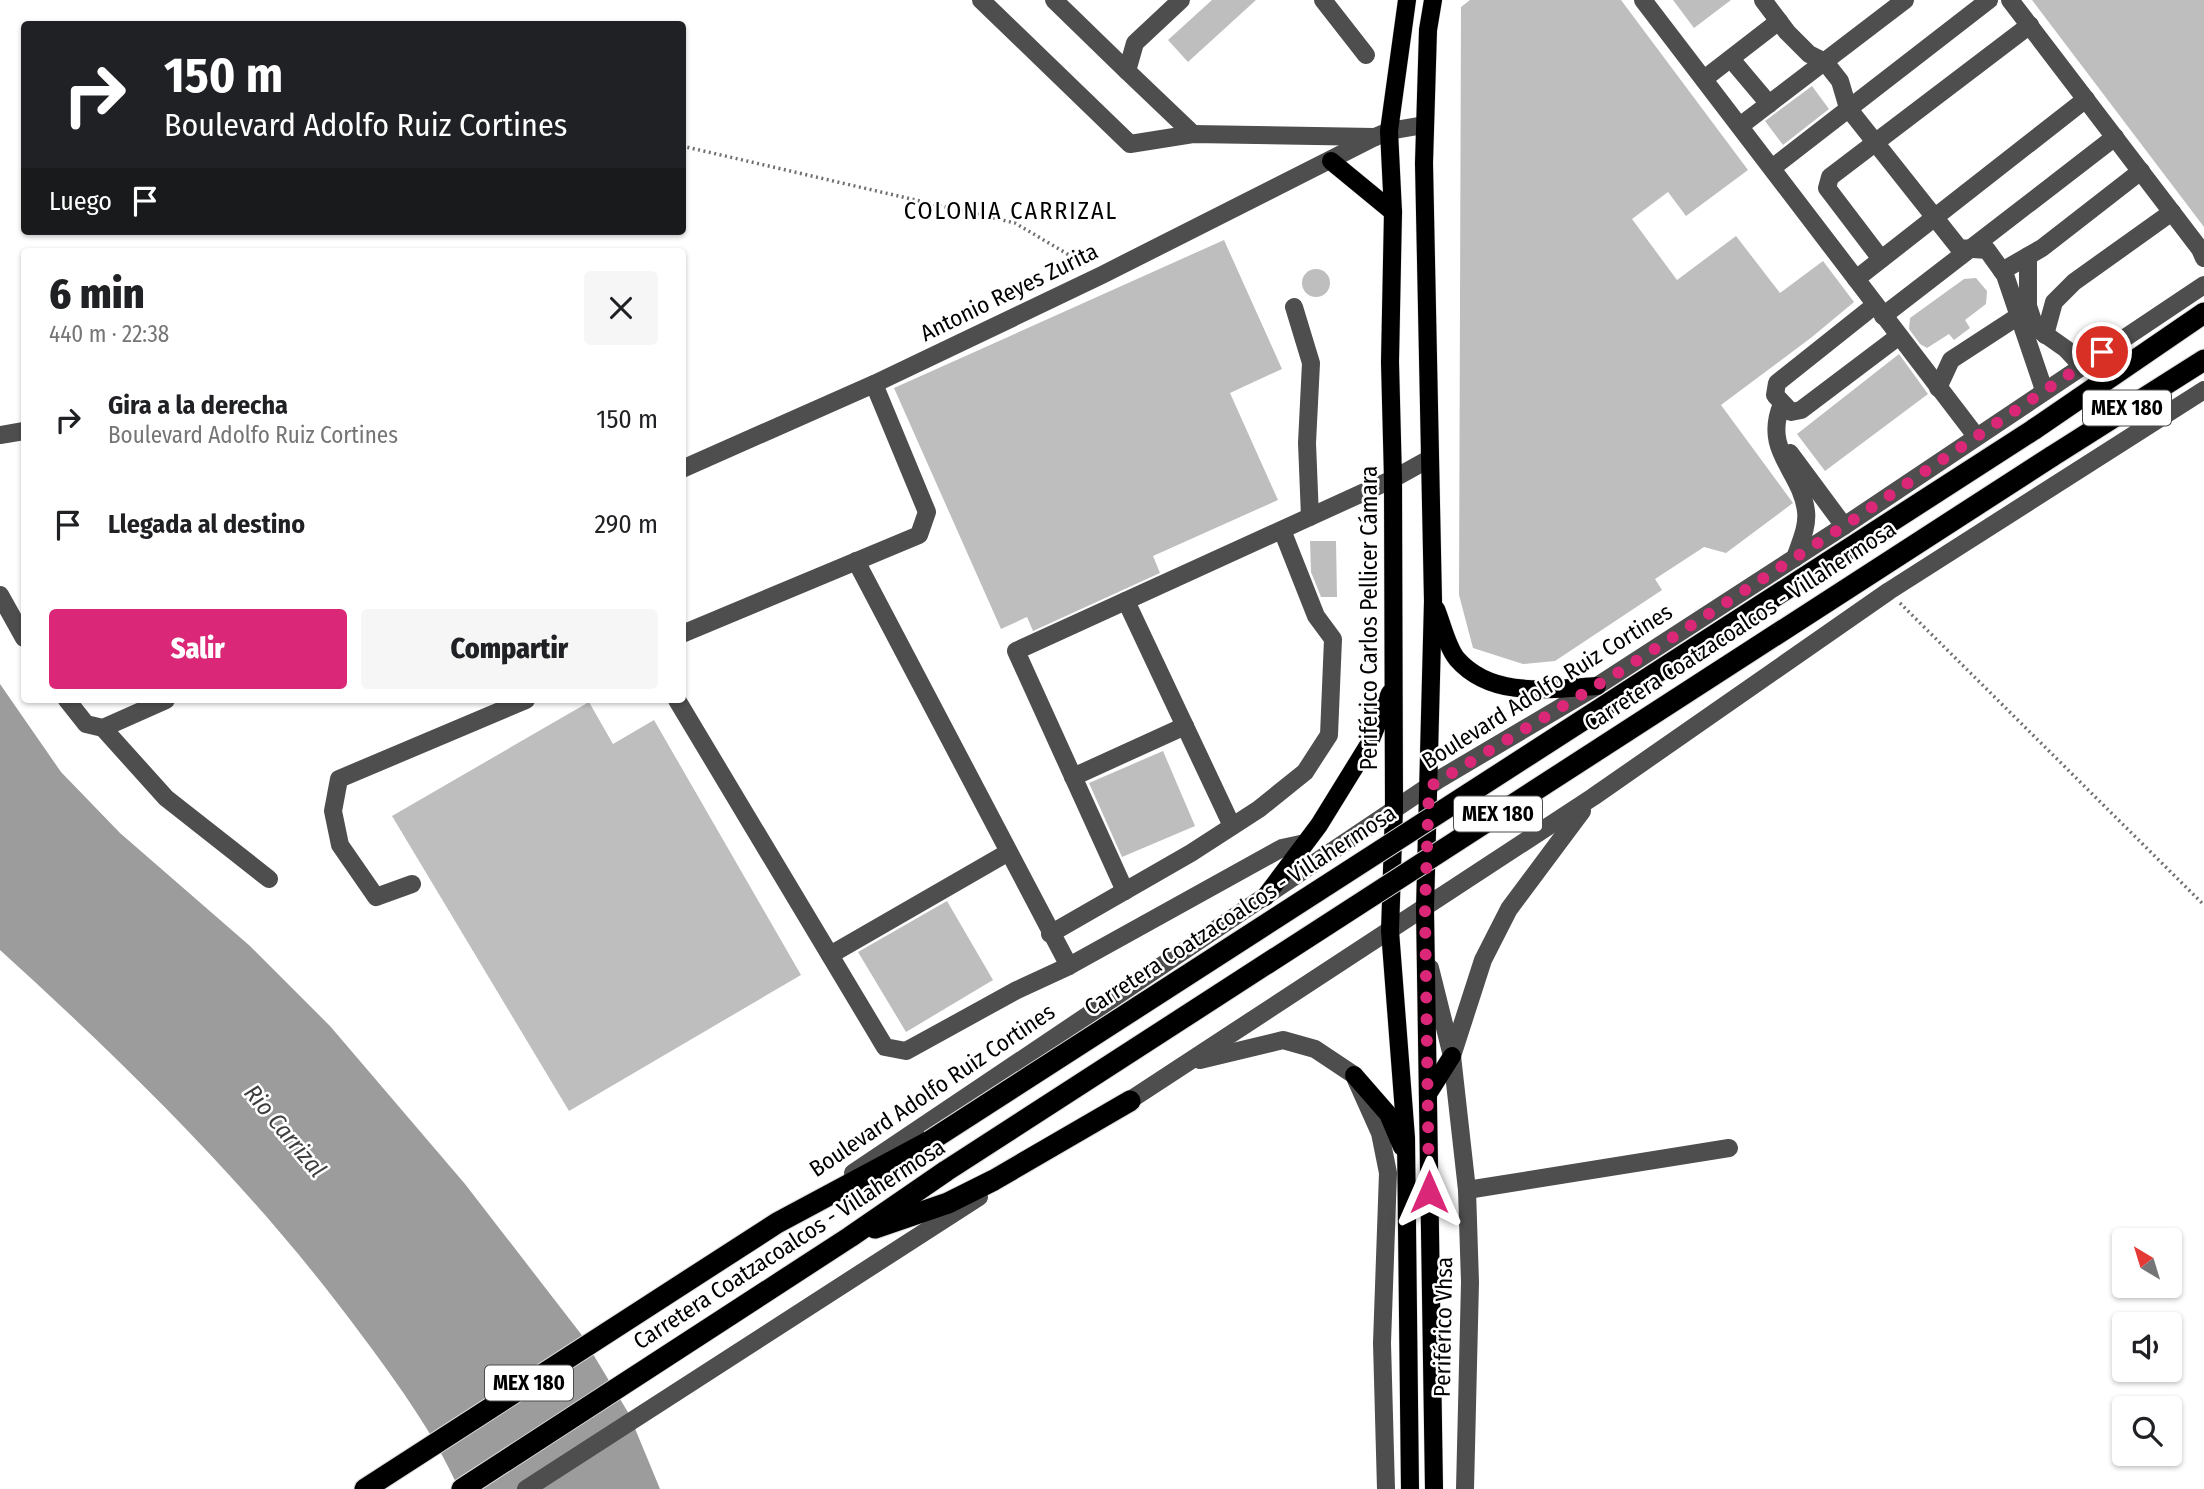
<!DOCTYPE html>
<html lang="es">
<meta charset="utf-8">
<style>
body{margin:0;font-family:"Fira Sans Condensed",sans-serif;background:#f6f6f6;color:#202124;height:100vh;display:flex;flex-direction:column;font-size:26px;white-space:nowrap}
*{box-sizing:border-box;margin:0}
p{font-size:23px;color:#757577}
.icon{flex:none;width:38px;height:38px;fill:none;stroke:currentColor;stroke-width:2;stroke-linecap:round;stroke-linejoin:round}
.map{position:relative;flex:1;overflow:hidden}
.details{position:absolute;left:21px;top:248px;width:665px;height:455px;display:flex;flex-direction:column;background:#fff;border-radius:7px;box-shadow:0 2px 5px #0004}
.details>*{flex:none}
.banner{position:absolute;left:21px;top:21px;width:665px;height:214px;border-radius:7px;box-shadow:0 2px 5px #0004;background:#202124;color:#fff;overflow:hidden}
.needle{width:46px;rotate:322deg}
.tools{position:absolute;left:2112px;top:1228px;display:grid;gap:14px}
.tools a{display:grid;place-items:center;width:70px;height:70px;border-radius:7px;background:#fff;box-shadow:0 2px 5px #0004;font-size:35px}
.pin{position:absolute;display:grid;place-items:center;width:60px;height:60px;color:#fff;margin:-30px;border:4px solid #fff;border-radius:50%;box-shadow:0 2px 7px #0007}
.me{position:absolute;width:77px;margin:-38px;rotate:0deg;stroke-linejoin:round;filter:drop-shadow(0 0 5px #0008)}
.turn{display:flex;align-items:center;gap:24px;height:147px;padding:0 28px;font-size:32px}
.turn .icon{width:91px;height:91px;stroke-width:2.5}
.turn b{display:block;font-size:49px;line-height:60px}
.then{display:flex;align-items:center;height:66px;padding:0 28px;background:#0003;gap:14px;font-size:26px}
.round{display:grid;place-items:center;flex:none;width:74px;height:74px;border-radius:7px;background:#f6f6f6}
.headline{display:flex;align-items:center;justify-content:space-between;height:119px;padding:0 28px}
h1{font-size:42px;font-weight:800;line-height:52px}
.action{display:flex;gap:14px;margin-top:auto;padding:14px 28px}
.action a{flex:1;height:80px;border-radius:7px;background:#db2777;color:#fff;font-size:28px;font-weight:800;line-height:80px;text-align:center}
.action a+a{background:#f6f6f6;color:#202124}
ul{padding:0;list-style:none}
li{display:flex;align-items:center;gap:21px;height:105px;padding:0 28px}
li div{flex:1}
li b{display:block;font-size:26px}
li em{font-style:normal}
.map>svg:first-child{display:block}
</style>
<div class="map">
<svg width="2204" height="1489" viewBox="0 0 2204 1489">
<rect width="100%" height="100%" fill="#fff"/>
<path fill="#9c9c9c" d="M0,684L61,772L120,833L250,946L330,1026L465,1184L581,1334L629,1414L660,1489H459C435,1435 398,1384 363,1337C258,1194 131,1069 0,950Z"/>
<g fill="#bebebe">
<path d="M1212,0H1256L1188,62L1168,40Z"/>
<path d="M1470,0H1621L1748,170L1686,216L1668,192L1632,219L1677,280L1736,236L1780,293L1823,261L1854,302L1812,337L1721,405L1793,503L1726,553L1704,547L1655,579L1662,590L1555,661L1523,664L1473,648L1459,595L1461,7Z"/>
<path d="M1673,0H1731L1694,28Z"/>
<path d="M2032,0H2204V227Z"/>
<path d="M1812,86L1829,109L1783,145L1765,121Z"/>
<path d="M1224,240L1282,369L1230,393L1278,500L1153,556L1160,573L1033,631L1027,617L1001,629L894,388Z"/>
<circle cx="1316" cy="283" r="14"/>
<path d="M1976,278L1987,291L1986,304L1965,320L1970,328L1954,340L1949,334L1927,348L1920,344L1909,329L1910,318L1964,279Z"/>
<path d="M1899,354L1928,394L1825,471L1797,434Z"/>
<path d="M1310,541H1336L1337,597H1321L1311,572Z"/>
<path d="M589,702L613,744L654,720L801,975L569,1111L392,816Z"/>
<path d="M1163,751L1195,826L1122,857L1089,783Z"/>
<path d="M947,901L993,980L906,1032L858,952Z"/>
</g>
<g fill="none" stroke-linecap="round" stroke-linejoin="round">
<g stroke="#dbdbdb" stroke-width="19">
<g id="major">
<path d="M1407,0L1389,131L1393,212L1390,362L1393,479L1394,809L1390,931L1406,1138L1410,1489"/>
<path d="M1433,0L1428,30L1424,163L1433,601L1425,909L1434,1489"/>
<path d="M1331,161L1393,212"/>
<path d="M1436,609C1442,623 1447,647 1457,659C1492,699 1550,689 1597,686"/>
<path d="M1265,897L1319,825L1369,744L1390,693"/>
<path d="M1354,1075L1388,1114L1402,1147"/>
<path d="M1428,1094L1452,1056"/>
</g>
</g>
<g stroke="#dbdbdb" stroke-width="23">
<g id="highway">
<path d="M2033,430L2204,313"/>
<path d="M2051,457L2204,360"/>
<path d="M875,1228L948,1203L994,1180L1130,1101"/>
<path d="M365,1489L777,1223L930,1141"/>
<path d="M462,1489L850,1237L946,1171"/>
</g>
</g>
<g stroke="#707070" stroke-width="3.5" stroke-dasharray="2 3.5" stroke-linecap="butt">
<path d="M682,146L1015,223L1086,265"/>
<path d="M1900,603L2204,905"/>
</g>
<g stroke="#4e4e4e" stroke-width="18">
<path d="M981,0L1130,144L1193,134L1375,137"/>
<path d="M1054,0L1127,71"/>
<path d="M1181,0L1135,43L1127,71L1193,134"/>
<path d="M1323,0L1366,55"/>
<path d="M1643,0L1976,436"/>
<path d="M1763,0L1787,32L1809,54L1825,62L1840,81L1848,108L1959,248L1987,250L2005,275L2044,390"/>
<path d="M2010,0L2200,249L2204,258"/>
<path d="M1731,59L1769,104"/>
<path d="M1704,79L1779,21"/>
<path d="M1740,126L1905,0"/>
<path d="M1772,168L1989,0"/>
<path d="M2028,256V306L2035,327L2066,349L2082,366"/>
<path d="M1881,259L1827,188L1830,177L2030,25"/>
<path d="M2002,271L2042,248L2141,171"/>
<path d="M1856,279L2086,99"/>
<path d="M1875,305L1777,383L1775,395L1791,412L1801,410L1899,336"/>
<path d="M1294,307L1311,363L1307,443L1310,517"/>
<path d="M1883,316L2115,137"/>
<path d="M2045,335L2054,302L2074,282L2172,212"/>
<path d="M1938,388L1951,360L2017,317"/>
<path d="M1782,404C1762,451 1801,470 1806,511C1808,527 1800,543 1795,558"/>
<path d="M0,435L24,431"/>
<path d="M1790,453L1844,526"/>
<path d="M682,469L874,384L1102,275L1375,137L1389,131L1424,125"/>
<path d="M856,561L1069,966"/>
<path d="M0,595L24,638"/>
<path d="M1126,601L1232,826"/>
<path d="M682,634L919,535L927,512L874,384"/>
<path d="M67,700L86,724L103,728L166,700"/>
<path d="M677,700L885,1047L906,1051L1017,990L1069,966L1282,848L1305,843"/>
<path d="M103,728L166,798L269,879"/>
<path d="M1073,777L1185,726"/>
<path d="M412,884L376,897L340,845L333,811L339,779L526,700"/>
<path d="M1125,891L1016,651L1393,479L1429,459"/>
<path d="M1050,934L1191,853L1259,809L1305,772L1329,735L1333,639L1316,616L1282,530"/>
<path d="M830,955L1007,853"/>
<path d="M1430,968L1452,1056L1467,1190L1470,1282L1465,1489"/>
<path d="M1452,1056L1483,960L1509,909L1582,811"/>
<path d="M1200,1060L1283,1040L1315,1049L1354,1075L1380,1133L1388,1173L1382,1343L1386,1489"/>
<path d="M1118,1108L1593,797L1889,591L2204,390"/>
<path d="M853,1173L1438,780L1597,686L1844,526L2204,285"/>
<path d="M1467,1190L1729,1148"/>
<path d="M526,1489L979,1197"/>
</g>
<use href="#major" stroke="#000" stroke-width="18"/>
<use href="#highway" stroke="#000" stroke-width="21"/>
<g stroke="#dbdbdb" stroke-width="23" stroke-linecap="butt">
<g id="highway-bridge">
<path d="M930,1141L2033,430"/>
<path d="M946,1171L2051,457"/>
</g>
</g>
<use href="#highway-bridge" stroke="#000" stroke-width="21"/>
</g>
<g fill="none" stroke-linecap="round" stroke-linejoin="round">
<path stroke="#db2777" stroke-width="12" stroke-dasharray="0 21.6" d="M1429,1192L1425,909L1429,787L1619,672L1844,526L2102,352"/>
</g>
<g text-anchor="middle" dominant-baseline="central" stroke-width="5" stroke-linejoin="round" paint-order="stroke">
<g fill="#fff" stroke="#4c4c4c" stroke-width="2">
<rect x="2083" y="390.5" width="88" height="35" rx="5"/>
<rect x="1454" y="796.5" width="88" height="35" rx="5"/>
<rect x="485" y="1365.5" width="88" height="35" rx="5"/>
</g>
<g font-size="21" font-weight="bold" fill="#000">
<text x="2127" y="408">MEX 180</text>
<text x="1498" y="814">MEX 180</text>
<text x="529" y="1383">MEX 180</text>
</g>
<g font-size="23" fill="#000" stroke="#fff">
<text transform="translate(1009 292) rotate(-26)">Antonio Reyes Zurita</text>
<text transform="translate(1369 618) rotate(-90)">Periférico Carlos Pellicer Cámara</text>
<text transform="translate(1740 626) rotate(-33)">Carretera Coatzacoalcos - Villahermosa</text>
<text transform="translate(1547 686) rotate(-32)">Boulevard Adolfo Ruiz Cortines</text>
<text transform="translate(1240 910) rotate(-33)">Carretera Coatzacoalcos - Villahermosa</text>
<text transform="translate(932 1090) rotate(-34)">Boulevard Adolfo Ruiz Cortines</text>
<text transform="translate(789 1244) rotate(-33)">Carretera Coatzacoalcos - Villahermosa</text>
<text transform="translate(1443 1327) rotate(-89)">Periférico Vhsa</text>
</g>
<g font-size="24" letter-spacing="2" fill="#000" stroke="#fff">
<text x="1011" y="211">COLONIA CARRIZAL</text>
</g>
<g font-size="24" font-style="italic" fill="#3d3d3d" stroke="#fff">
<text transform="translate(285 1131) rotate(50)">Rio Carrizal</text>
</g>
</g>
</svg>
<div class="tools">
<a><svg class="needle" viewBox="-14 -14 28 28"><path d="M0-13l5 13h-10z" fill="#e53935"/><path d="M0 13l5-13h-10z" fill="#757577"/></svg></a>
<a><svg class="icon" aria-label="sound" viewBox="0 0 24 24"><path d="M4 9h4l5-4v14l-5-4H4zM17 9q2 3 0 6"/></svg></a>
<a><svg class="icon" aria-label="search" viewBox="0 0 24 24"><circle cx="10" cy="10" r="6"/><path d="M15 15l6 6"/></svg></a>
</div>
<div class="pin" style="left:2102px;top:352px;background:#d93025"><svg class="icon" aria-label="arrive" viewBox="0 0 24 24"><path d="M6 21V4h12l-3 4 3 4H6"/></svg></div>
<svg class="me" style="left:1429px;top:1192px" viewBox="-20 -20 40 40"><path d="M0-17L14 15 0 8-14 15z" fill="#db2777" stroke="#fff" stroke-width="4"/></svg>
<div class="banner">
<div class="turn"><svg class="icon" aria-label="right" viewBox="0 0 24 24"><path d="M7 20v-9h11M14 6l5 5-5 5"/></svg><div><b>150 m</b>Boulevard Adolfo Ruiz Cortines</div></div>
<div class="then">Luego<svg class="icon" aria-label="arrive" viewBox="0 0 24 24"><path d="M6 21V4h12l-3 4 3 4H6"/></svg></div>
</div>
<section class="details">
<div class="headline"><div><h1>6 min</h1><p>440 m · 22:38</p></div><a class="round"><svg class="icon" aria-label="close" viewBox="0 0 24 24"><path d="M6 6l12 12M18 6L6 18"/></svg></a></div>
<ul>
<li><svg class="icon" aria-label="right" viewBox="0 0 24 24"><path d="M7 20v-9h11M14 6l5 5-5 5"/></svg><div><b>Gira a la derecha</b><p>Boulevard Adolfo Ruiz Cortines</p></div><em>150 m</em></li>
<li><svg class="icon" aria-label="arrive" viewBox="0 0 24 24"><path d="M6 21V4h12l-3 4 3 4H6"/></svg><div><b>Llegada al destino</b></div><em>290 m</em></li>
</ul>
<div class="action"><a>Salir</a><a>Compartir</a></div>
</section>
</div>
